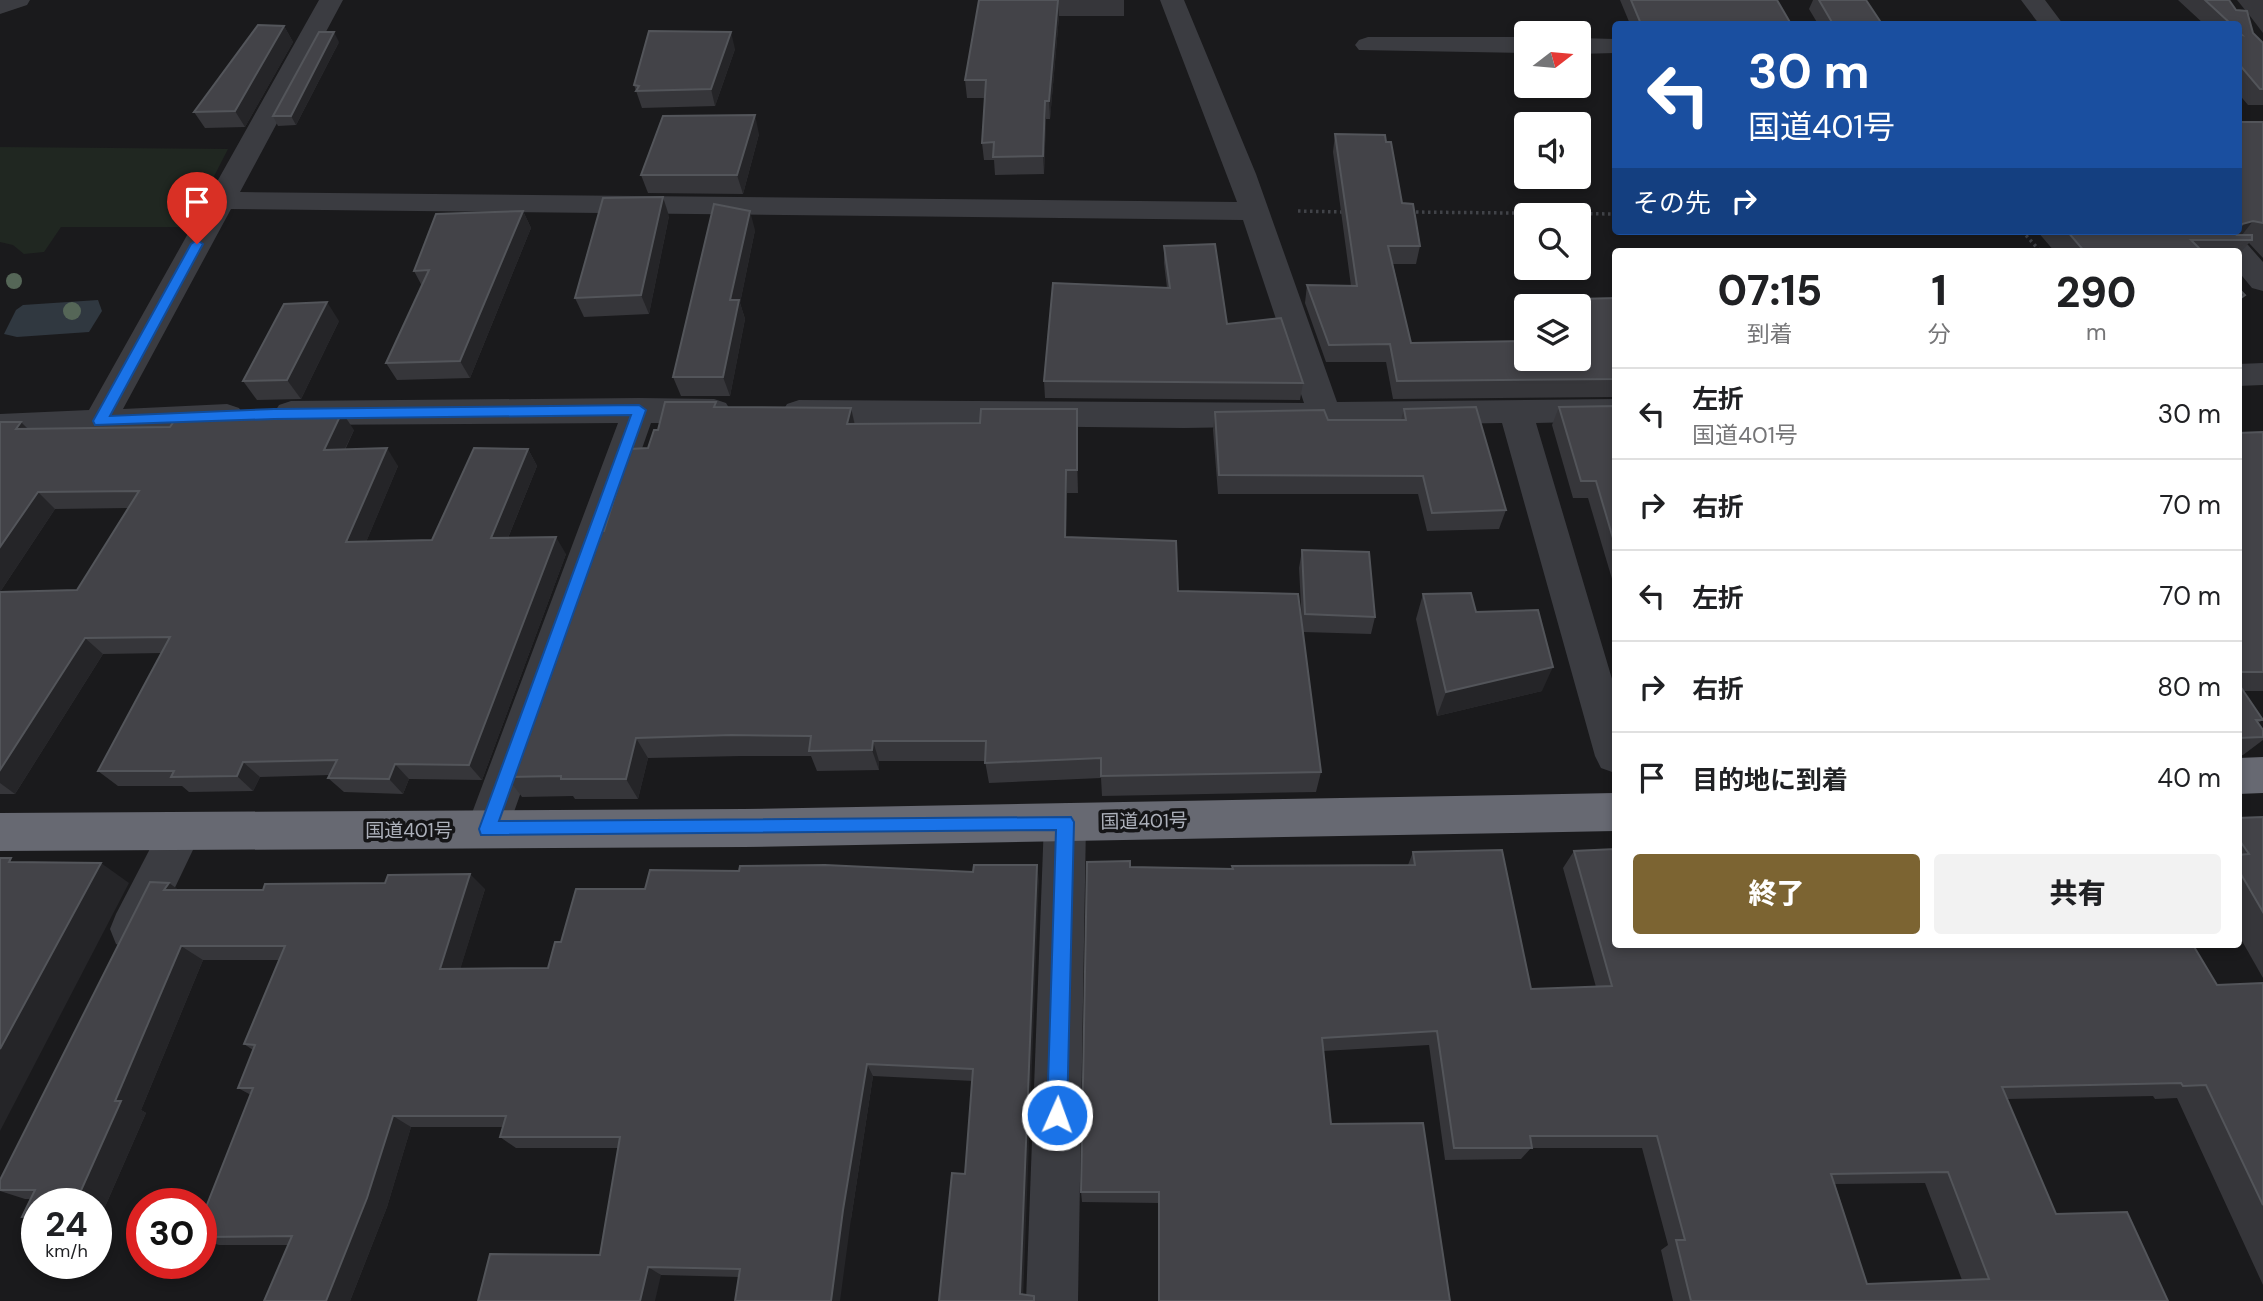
<!DOCTYPE html>
<html lang="ja">
<meta charset="utf-8">
<style>
body{margin:0;font-family:"DM Sans","Noto Sans JP",sans-serif;background:#f2f2f2;color:#202124;height:100vh;display:flex;flex-direction:column;font-size:26px;white-space:nowrap}
*{box-sizing:border-box;margin:0}
p{font-size:23px;color:#757577}
.icon{flex:none;width:38px;height:38px;fill:none;stroke:currentColor;stroke-width:2;stroke-linecap:round;stroke-linejoin:round}
.map{position:relative;flex:1;overflow:hidden}
.drawer{position:absolute;left:1612px;top:248px;width:630px;height:700px;display:flex;flex-direction:column;background:#fff;border-radius:7px;box-shadow:0 4px 10px #0003}
.drawer>*{flex:none}
.top-card{position:absolute;left:1612px;top:21px;width:630px;height:214px;border-radius:7px;box-shadow:0 4px 10px #0003;background:#1a4fa0;color:#fff;overflow:hidden}
.needle{width:46px;rotate:74deg}
.controls{position:absolute;left:1514px;top:21px;display:grid;gap:14px}
.controls a{display:grid;place-items:center;width:77px;height:77px;border-radius:7px;background:#fff;box-shadow:0 4px 10px #0003;font-size:35px}
.speed{position:absolute;left:21px;top:1188px;display:flex;gap:14px;font-size:35px;font-weight:700;text-align:center}
.speed>*{display:grid;place-content:center;width:91px;height:91px;border-radius:50%;background:#fff;box-shadow:0 4px 10px #0003;line-height:1}
.speed small{font-size:18px;font-weight:400}
.speed .limit{border:10px solid #d22;background:#fff;color:#111}
.pin{position:absolute;display:grid;place-items:center;width:60px;height:60px;color:#fff;margin:-72px -30px;border-radius:50% 50% 50% 0;rotate:-45deg;box-shadow:0 0 7px #0007}
.pin .icon{rotate:45deg}
.me{position:absolute;width:77px;margin:-38px;rotate:2deg;stroke-linejoin:round;filter:drop-shadow(0 0 5px #0008)}
.turn{display:flex;align-items:center;gap:24px;height:147px;padding:0 21px;font-size:32px}
.turn .icon{width:91px;height:91px;stroke-width:2.5}
.turn b{display:block;font-size:49px;line-height:60px}
.then{display:flex;align-items:center;height:66px;padding:0 21px;background:#0003;gap:14px;font-size:26px}
.eta{display:flex;justify-content:space-evenly;align-items:center;height:119px;text-align:center}
.eta b{font-size:42px;font-weight:800;line-height:49px}
.button{display:flex;gap:14px;margin-top:auto;padding:14px 21px}
.button a{flex:1;height:80px;border-radius:7px;background:#7c6432;color:#fff;font-size:28px;font-weight:800;line-height:80px;text-align:center}
.button a+a{background:#f2f2f2;color:#202124}
ul{padding:0;list-style:none}
li{display:flex;align-items:center;gap:21px;height:91px;padding:0 21px;border-top:2px solid #e0e0e0}
li div{flex:1}
li b{display:block;font-size:26px}
li em{font-style:normal}
.map>svg:first-child{display:block}
</style>
<div class="map">
<svg width="2263" height="1301" viewBox="0 0 2263 1301">
<rect width="100%" height="100%" fill="#1a1a1c"/>
<path fill="#202721" d="M0,147L228,149L188,227H61L44,252L24,254L13,245L0,242Z"/>
<path fill="#303840" d="M98,300L102,311L89,332L17,337L4,334L16,310L23,305Z"/>
<g fill="none" stroke-linecap="round" stroke-linejoin="round">
<g stroke="#414348" stroke-width="3.5" stroke-dasharray="2.5 3.5" stroke-linecap="butt">
<path d="M1298,211L1345,212"/>
<path d="M1410,212L1615,214"/>
<path d="M2022,231L2041,252"/>
</g>
<g fill="#3b3c41" fill-rule="evenodd">
<path d="M0,0H30L27,5L0,14Z"/>
<path d="M319,0H343L240,192L1237,202L1160,0H1184L1256,174L1337,402L1615,399V421L1536,423L1615,689V773L1601,768L1595,756L1502,423L1184,428L799,424L787,420L782,412L787,404L799,400L1304,403L1243,220L231,209L123,409L227,404L239,408L244,416L239,424L227,428L0,438V414L89,410Z"/>
<path d="M2021,0H2045L2063,24H2039Z"/>
<path d="M1368,37H1526V53L1359,50L1355,45L1359,40Z"/>
<path d="M1578,38L1615,39V53L1578,54Z"/>
<path d="M2238,243L2248,245L2263,262V291L2252,288L2238,271V252H2223L2228,245Z"/>
<path d="M2263,363V385L2238,386V364Z"/>
<path d="M639,398L714,399L726,403L731,411L726,419L714,423H651L508,829L502,842L487,848L472,842L466,829L618,423L291,425L279,421L274,413L279,405L291,401Z"/>
<path d="M1065,803L1080,809L1086,822L1078,1301H1026L1044,822L1050,809Z"/>
<path d="M181,812L196,818L202,831L148,944L132,950L116,944L110,929L116,914L166,818Z"/>
</g>
<g fill="#676972" fill-rule="evenodd">
<path d="M2263,757V793L2238,794V758Z"/>
<path d="M1615,793V831L744,847L0,851V813L744,809Z"/>
</g>
</g>
<g fill="#556657">
<circle cx="14" cy="281" r="8"/>
<circle cx="72" cy="311" r="9"/>
</g>
<g fill="#36363a" fill-rule="evenodd">
<path d="M979,0H1124V16H1059L1050,119H1046L1044,174L995,175L994,160H984L982,143L985,98H967L965,80Z"/>
<path d="M1620,0H1777L1791,24H1630Z"/>
<path d="M1813,0H1866L1882,24H1818L1809,9Z"/>
<path d="M2178,0H2229L2236,10L2246,11L2237,0H2263V33L2247,12L2253,33L2263,43V105H2248L2238,93V24H2204Z"/>
<path d="M284,26L293,42L245,127L205,128L194,112Z"/>
<path d="M339,42L296,125L278,126L273,116Z"/>
<path d="M735,49L715,106L642,108L634,85Z"/>
<path d="M2263,122V258L2249,243L2238,255V252H2055L2037,231H2238Z"/>
<path d="M759,134L743,194L648,193L641,175Z"/>
<path d="M1335,134L1402,203L1420,246L1416,264H1393L1411,343L1518,341L1515,331L1521,313H1526V359H1578V306H1577L1579,299L1615,298V397L1393,399L1386,362H1326L1305,303L1307,285L1351,286L1333,152Z"/>
<path d="M523,211L531,228L470,378L397,380L386,363L422,286L414,271Z"/>
<path d="M669,216L649,314L584,317L575,298Z"/>
<path d="M755,230L740,303L745,319L730,396H681L673,377Z"/>
<path d="M1164,246L1227,324L1303,383L1300,400L1045,398L1044,381L1167,288L1164,263Z"/>
<path d="M339,321L301,399L257,400L243,381Z"/>
<path d="M1615,406V589L1588,498H1573L1552,425L1559,407Z"/>
<path d="M718,407L851,408L855,424L1078,432V493H1067L1066,537L1178,591L1302,624L1299,568L1302,550L1375,617L1371,634L1303,632L1321,772L1316,792L1102,796L1101,778L989,783L985,761H879V770L817,771L811,756H741L648,758L638,799H575L573,796L522,797L507,777L604,531L658,430Z"/>
<path d="M1404,409L1506,510L1499,529L1427,531L1418,494H1218L1213,430L1215,412L1328,420H1401Z"/>
<path d="M0,422L28,428L354,430L345,450L398,466L366,542L432,540L528,449L537,466L508,538L566,554L482,780L409,779L403,794L344,792L328,778L330,775L260,777L253,791L189,792L182,786H118L98,771L162,653L103,654L15,794H0ZM128,508L77,590L0,592L55,509Z"/>
<path d="M2263,432V691H2243L2263,720L2258,723L2263,730V740L2243,755H2238V433Z"/>
<path d="M1423,594L1476,612L1542,691L1437,716L1416,619Z"/>
<path d="M2263,817V978L2238,934V818Z"/>
<path d="M1574,851L2217,985L2263,983V1285L2177,1098L2155,1099L2153,1096L2007,1099L2056,1214L2168,1301H1673L1661,1250L1668,1245L1642,1148H1531L1521,1159L1445,1160L1429,1045L1323,1051L1331,1124L1450,1301H1158L1159,1203L1082,1202L1081,1192L1130,867L1232,869L1408,865L1413,852L1531,989L1596,987L1563,868ZM1925,1183L1962,1280L1867,1284L1835,1184Z"/>
<path d="M1039,880L939,1301L965,1174L973,1081L873,1076L851,1219L739,1277L661,1275L600,1255L618,1148H516L500,1137L503,1127H411L387,1207L350,1301H264L288,1245H219L201,1239V1220L251,1095L238,1088L253,1050L244,1044L279,960H203L141,1110L146,1113L97,1225H96V1204H37V1221L22,1217L30,1199H25L0,1191V1180L169,883L178,890L485,889L460,969L548,968L561,942L645,889Z"/>
</g>
<g fill="#252528">
<path d="M1058,0L1059,16L1050,119L1049,101Z"/>
<path d="M284,26L293,42L245,127L235,111Z"/>
<path d="M334,32L339,42L296,125L291,116Z"/>
<path d="M731,32L735,49L715,106L711,89Z"/>
<path d="M1045,101L1046,119L1044,174L1043,156Z"/>
<path d="M755,115L759,134L743,194L737,175Z"/>
<path d="M663,197L669,216L649,314L641,295Z"/>
<path d="M523,211L531,228L470,378L460,361Z"/>
<path d="M750,211L755,230L740,303L745,319L730,396L723,377L730,300Z"/>
<path d="M2253,221L2238,240H2229L2242,224Z"/>
<path d="M327,302L339,321L301,399L287,380Z"/>
<path d="M851,408L856,431L847,424Z"/>
<path d="M1077,409L1078,432V493L1077,470Z"/>
<path d="M342,412L354,430L336,467L324,450Z"/>
<path d="M21,422L38,439L16,429Z"/>
<path d="M387,448L398,466L359,559L346,542Z"/>
<path d="M528,449L537,466L501,555L491,538Z"/>
<path d="M1066,470L1067,493L1066,559L1065,537Z"/>
<path d="M38,492L55,509L0,592V547Z"/>
<path d="M556,537L566,554L482,780L469,765Z"/>
<path d="M85,638L103,654L15,794L0,783V770Z"/>
<path d="M1553,667L1542,691L1437,716L1446,692Z"/>
<path d="M636,738L648,758L638,799L626,779Z"/>
<path d="M873,741L879,761V770L872,750Z"/>
<path d="M243,762L260,777L253,791L237,776Z"/>
<path d="M395,764L409,779L403,794L389,779Z"/>
<path d="M101,863L129,883L0,1131V1049Z"/>
<path d="M1037,865L1039,880L1023,1301L1020,1294Z"/>
<path d="M470,874L485,889L456,983L440,969Z"/>
<path d="M169,883L190,898L164,890Z"/>
<path d="M181,946L203,960L141,1110L146,1113L97,1225L96,1224V1204H75L115,1101Z"/>
<path d="M867,1064L873,1076L851,1219L840,1301H831L843,1210Z"/>
<path d="M393,1116L411,1127L387,1207L350,1301H326Z"/>
<path d="M648,1267L661,1275L655,1301H640Z"/>
</g>
<g fill="#434348" stroke="#53555a" stroke-width="2" fill-rule="evenodd">
<path d="M979,0H1058L1049,101H1045L1043,156L993,157L994,142L982,143L986,80H965Z"/>
<path d="M1631,0H1777L1791,24H1641Z"/>
<path d="M1819,0H1866L1882,24H1833Z"/>
<path d="M2205,0H2229L2236,10L2247,11L2253,33L2263,43V89H2260L2238,63V34L2242,35L2238,31V24H2231Z"/>
<path d="M258,25L284,26L235,111L194,112Z"/>
<path d="M649,31L731,32L711,89L636,91L639,86L634,85Z"/>
<path d="M319,32H334L291,116H273Z"/>
<path d="M755,115L737,175H641L663,116Z"/>
<path d="M2238,122H2263V223L2253,221L2242,224L2237,235H2252V240H2191L2203,252H2085L2067,231H2238Z"/>
<path d="M1335,134L1385,135L1386,142H1391L1402,203L1413,204L1420,246H1388L1411,343L1526,341V359H1578V315H1585L1579,299L1615,298V379L1397,381L1390,344L1329,345L1307,285L1357,286Z"/>
<path d="M663,197L641,295L575,298L603,198Z"/>
<path d="M714,204L750,211L730,300H739L723,377H673Z"/>
<path d="M523,211L460,361L386,363L429,270L414,271L436,214Z"/>
<path d="M1215,244L1227,324L1281,318L1303,383L1044,381L1053,283L1170,288L1164,246Z"/>
<path d="M2238,288L2245,295L2238,300Z"/>
<path d="M327,302L287,380L243,381L284,304Z"/>
<path d="M1521,313H1526V334Z"/>
<path d="M665,402H716L714,407L851,408L847,424L980,423L981,409H1077V470H1066L1065,537L1176,541L1178,591L1298,594L1321,772L1101,776V758L985,763L986,741H873L872,750L809,751L811,736L731,735L636,738L626,779H561V776L507,777L596,531H604L630,449L648,448L654,430H658Z"/>
<path d="M1615,406V545L1596,481H1581L1559,407Z"/>
<path d="M1476,407L1506,510L1432,513L1423,476L1219,475L1215,412L1324,410L1328,420H1406L1404,409Z"/>
<path d="M342,412L324,450L387,448L346,542L432,540L474,448L528,449L491,538L556,537L469,765L395,764L389,779L328,778L337,760L243,762L237,776L171,777L174,771H98L170,637L85,638L0,770V592L77,590L139,491L38,492L0,547V422H21L16,429L170,427L178,415Z"/>
<path d="M2263,432V672H2238V433Z"/>
<path d="M1302,550L1369,552L1375,617L1305,614Z"/>
<path d="M1471,593L1476,612L1538,610L1553,667L1446,692L1423,594Z"/>
<path d="M2238,683L2263,720H2256L2263,730V737L2238,738Z"/>
<path d="M2263,817V912L2238,869V855L2249,854L2238,838V818Z"/>
<path d="M1615,849V945H2193L2217,985L2263,983V1205L2206,1085L2183,1086L2181,1083L2002,1087L2056,1214L2127,1212L2168,1301H1691L1676,1240H1685L1657,1136H1530L1532,1148H1454L1437,1031L1322,1038L1331,1124L1423,1123L1450,1301H1159V1192H1081L1087,862L1130,861V867L1233,869L1232,866L1415,865L1413,852L1502,850L1531,989L1612,986L1574,851ZM1948,1172L1989,1279L1867,1284L1831,1174Z"/>
<path d="M0,858H11L9,862L101,863L0,1049Z"/>
<path d="M825,865L973,872L974,865H1037L1020,1294L1034,1296V1301H939L952,1173L965,1174L973,1069L867,1064L843,1210L831,1301H735L740,1269L648,1267L640,1301H478L490,1254L600,1255L620,1137H500L506,1116H393L367,1198L326,1301H264L292,1236L201,1237V1220L253,1088H238L255,1045L244,1044L285,946H181L115,1101H121L75,1204H37V1216L22,1217L35,1190H0V1180L150,882L169,883L164,890H263L265,884L385,883L388,875L470,874L440,969L548,968L555,942H561L576,889H645L650,870L739,871L740,866Z"/>
</g>
<path fill="#1a73e8" stroke="#114b97" stroke-width="2" d="M197,240L203,244L110,416L274,409L639,405L646,410L499,821L1071,817L1074,822L1067,1115L1064,1122L1057,1125L1050,1122L1047,1115L1056,830L481,835L479,829L631,415L274,419L95,425L93,421L191,244Z"/>
<g text-anchor="middle" dominant-baseline="central" stroke-width="7" stroke-linejoin="round" paint-order="stroke">
<g font-size="19" fill="#adb1bb" stroke="#151517">
<text transform="translate(1144 821) rotate(-1)">国道401号</text>
<text x="409" y="830">国道401号</text>
</g>
</g>
</svg>
<div class="controls">
<a><svg class="needle" viewBox="-14 -14 28 28"><path d="M0-13l5 13h-10z" fill="#e53935"/><path d="M0 13l5-13h-10z" fill="#757577"/></svg></a>
<a><svg class="icon" aria-label="sound" viewBox="0 0 24 24"><path d="M4 9h4l5-4v14l-5-4H4zM17 9q2 3 0 6"/></svg></a>
<a><svg class="icon" aria-label="search" viewBox="0 0 24 24"><circle cx="10" cy="10" r="6"/><path d="M15 15l6 6"/></svg></a>
<a><svg class="icon" aria-label="layers" viewBox="0 0 24 24"><path d="M12 4l9 5-9 5-9-5zM3 14l9 5 9-5"/></svg></a>
</div>
<div class="speed"><div>24<small>km/h</small></div><div class="limit">30</div></div>
<div class="pin" style="left:197px;top:244px;background:#d93025"><svg class="icon" aria-label="arrive" viewBox="0 0 24 24"><path d="M6 21V4h12l-3 4 3 4H6"/></svg></div>
<svg class="me" style="left:1057px;top:1115px" viewBox="-20 -20 40 40"><circle r="17" fill="#1a73e8" stroke="#fff" stroke-width="3"/><path d="M0-11L8 9 0 5-8 9z" fill="#fff"/></svg>
<div class="top-card">
<div class="turn"><svg class="icon" aria-label="left" viewBox="0 0 24 24"><path d="M17 20v-9H6M10 6l-5 5 5 5"/></svg><div><b>30 m</b>国道401号</div></div>
<div class="then">その先<svg class="icon" aria-label="right" viewBox="0 0 24 24"><path d="M7 20v-9h11M14 6l5 5-5 5"/></svg></div>
</div>
<section class="drawer">
<div class="eta">
<div><b>07:15</b><p>到着</p></div>
<div><b>1</b><p>分</p></div>
<div><b>290</b><p>m</p></div>
</div>
<ul>
<li><svg class="icon" aria-label="left" viewBox="0 0 24 24"><path d="M17 20v-9H6M10 6l-5 5 5 5"/></svg><div><b>左折</b><p>国道401号</p></div><em>30 m</em></li>
<li><svg class="icon" aria-label="right" viewBox="0 0 24 24"><path d="M7 20v-9h11M14 6l5 5-5 5"/></svg><div><b>右折</b></div><em>70 m</em></li>
<li><svg class="icon" aria-label="left" viewBox="0 0 24 24"><path d="M17 20v-9H6M10 6l-5 5 5 5"/></svg><div><b>左折</b></div><em>70 m</em></li>
<li><svg class="icon" aria-label="right" viewBox="0 0 24 24"><path d="M7 20v-9h11M14 6l5 5-5 5"/></svg><div><b>右折</b></div><em>80 m</em></li>
<li><svg class="icon" aria-label="arrive" viewBox="0 0 24 24"><path d="M6 21V4h12l-3 4 3 4H6"/></svg><div><b>目的地に到着</b></div><em>40 m</em></li>
</ul>
<div class="button"><a>終了</a><a>共有</a></div>
</section>
</div>
